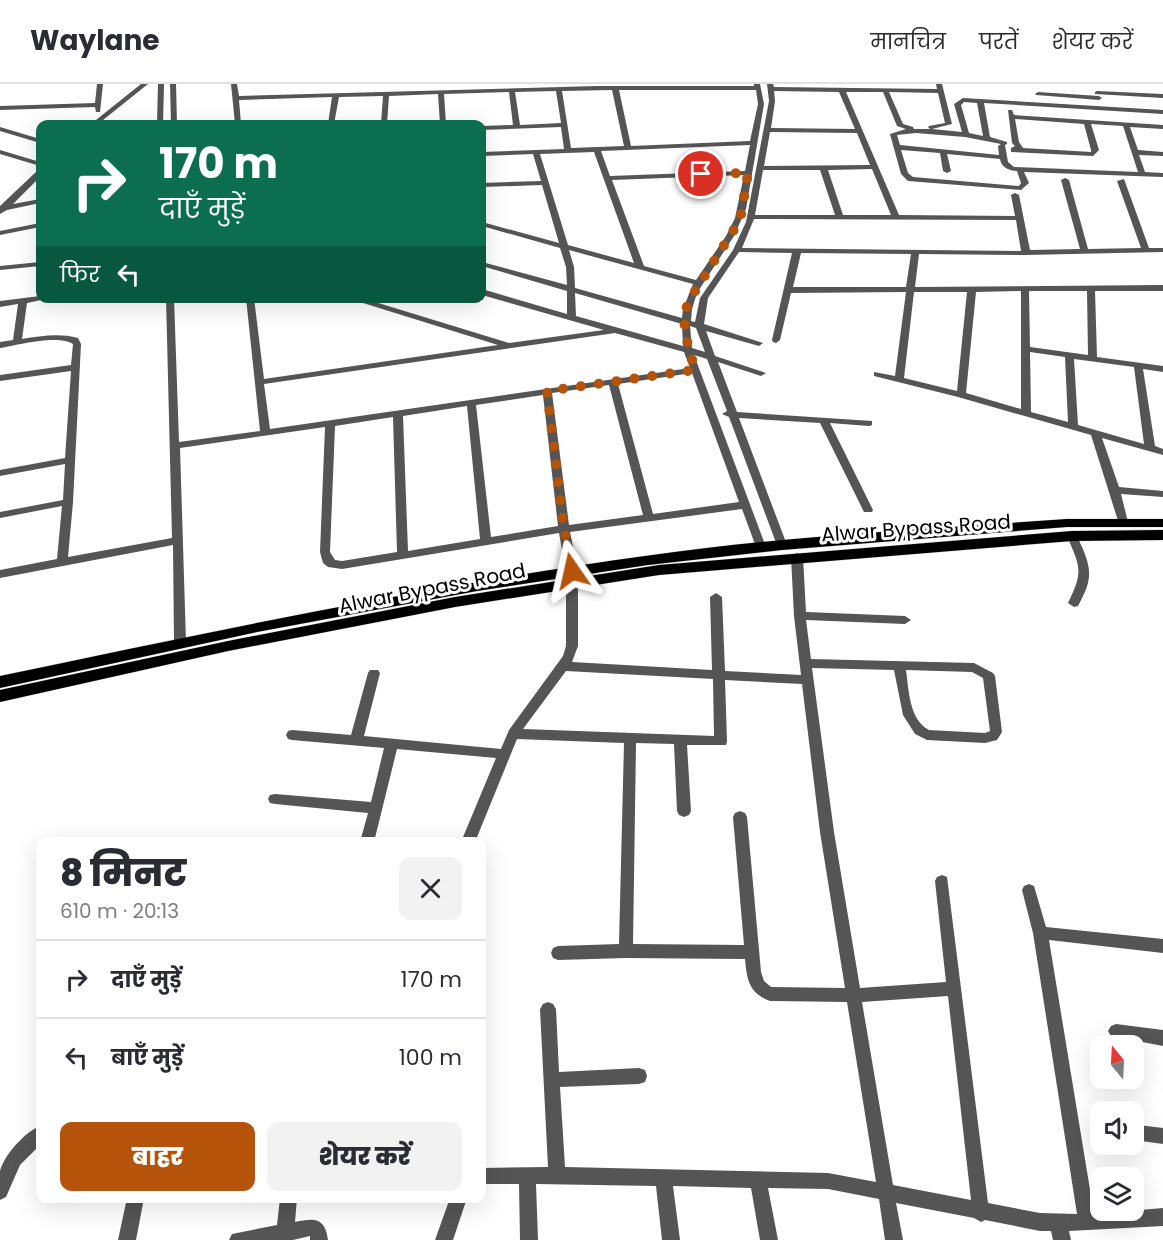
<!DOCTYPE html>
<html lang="hi">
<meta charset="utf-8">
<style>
body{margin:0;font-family:Poppins,"Noto Sans Devanagari",sans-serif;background:#f2f2f3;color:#2b2b33;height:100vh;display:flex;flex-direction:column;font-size:22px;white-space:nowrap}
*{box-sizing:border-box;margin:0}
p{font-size:20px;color:#7c7c81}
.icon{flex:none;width:33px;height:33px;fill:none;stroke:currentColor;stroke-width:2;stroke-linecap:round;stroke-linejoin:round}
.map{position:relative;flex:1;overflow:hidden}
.drawer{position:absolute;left:36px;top:753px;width:450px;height:366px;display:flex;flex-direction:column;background:#fff;border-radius:12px;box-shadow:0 6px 24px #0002}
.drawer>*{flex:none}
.guide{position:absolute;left:36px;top:36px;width:450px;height:183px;border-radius:12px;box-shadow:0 6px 24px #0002;background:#0b6e4f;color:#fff;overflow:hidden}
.needle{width:39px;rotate:342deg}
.controls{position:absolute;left:1090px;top:951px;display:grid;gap:12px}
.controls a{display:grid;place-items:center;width:54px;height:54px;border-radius:12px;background:#fff;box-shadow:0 6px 24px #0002;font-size:30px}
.pin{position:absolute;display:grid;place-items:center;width:51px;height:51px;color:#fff;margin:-26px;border:3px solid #fff;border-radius:50%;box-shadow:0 2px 6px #0007}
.me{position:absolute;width:66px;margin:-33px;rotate:349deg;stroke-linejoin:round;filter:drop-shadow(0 0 4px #0008)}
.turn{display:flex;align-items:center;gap:21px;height:126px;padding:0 24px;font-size:27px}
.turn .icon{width:78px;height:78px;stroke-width:2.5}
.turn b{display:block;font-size:42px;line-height:51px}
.then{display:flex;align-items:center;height:57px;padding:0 24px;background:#0003;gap:12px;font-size:22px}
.round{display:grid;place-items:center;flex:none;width:63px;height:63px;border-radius:12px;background:#f2f2f3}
.headline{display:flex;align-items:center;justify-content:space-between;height:102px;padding:0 24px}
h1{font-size:36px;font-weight:800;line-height:45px}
.cta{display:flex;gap:12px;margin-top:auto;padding:12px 24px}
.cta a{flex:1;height:69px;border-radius:12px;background:#b45309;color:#fff;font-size:24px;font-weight:800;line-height:69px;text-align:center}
.cta a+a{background:#f2f2f3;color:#2b2b33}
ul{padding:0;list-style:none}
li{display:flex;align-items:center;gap:18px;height:78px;padding:0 24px;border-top:2px solid #e1e1e2}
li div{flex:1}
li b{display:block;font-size:22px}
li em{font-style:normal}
header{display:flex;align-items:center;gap:36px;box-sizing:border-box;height:84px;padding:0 30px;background:#fff;border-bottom:2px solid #e1e1e2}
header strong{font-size:28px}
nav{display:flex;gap:33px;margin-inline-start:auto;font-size:21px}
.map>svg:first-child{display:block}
</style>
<header>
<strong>Waylane</strong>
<nav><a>मानचित्र</a><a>परतें</a><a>शेयर करें</a></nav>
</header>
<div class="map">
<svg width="1163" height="1156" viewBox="0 0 1163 1156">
<rect width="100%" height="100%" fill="#fff"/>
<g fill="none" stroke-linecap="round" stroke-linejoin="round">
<g stroke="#dbdbdb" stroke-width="1">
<g id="primary">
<path d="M1067,435H1163V443H1067L782,466L648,481L477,507L257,548L0,604V592C214,547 428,502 645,472C785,452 927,445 1067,435Z"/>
<path d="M1163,446V456L1072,457L659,491L455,523L228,567L0,618V606L228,557L455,513L659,481L1072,447Z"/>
</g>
</g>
<g fill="#555" fill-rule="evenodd">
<path d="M97,0H103L100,28H96L95,23L0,26V22L95,19Z"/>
<path d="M141,0H148L98,40H91Z"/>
<path d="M158,0H164L163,40H157Z"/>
<path d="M170,0H176L177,40H171Z"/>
<path d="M231,0H237L239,12L597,2H754V0H760L764,20L746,125L734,152L697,209L692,225L691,237L695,238L700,214L733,166L746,138L769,17L767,0H773L774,3L937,5L936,0H942L952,40L932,45L962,48L954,20L963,14L1163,26V30L984,19L990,53L1007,58V60L1005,61L1008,78L1014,83L1138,88L1123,42L1091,40L1099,66L1093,72L1011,68V64L1015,62L1012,59L1008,26H1012L1014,31L1163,41V45L1130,43L1138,66L1163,68V72L1139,71L1145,88L1163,89V93L1024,88L1029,99L1021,106L908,97L901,90L890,50L906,45L897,42L883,8H846L899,131L1015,132L1011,111L1015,109L1019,111L1030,166L1080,165L1061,96L1065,94L1069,96L1088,165L1141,164L1117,97L1124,95L1149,164H1163V168L1026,171L919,170L915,203L1163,201V207H1095L1097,273L1163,282V288L1143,285L1155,362L1163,365V371L1102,354L1119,403L1163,407V413L1121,410L1128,438L1127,440H1119L1091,351L958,313L874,292V288L895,292L906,208L791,209L780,256L776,259L773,258L772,256L792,169L739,168L708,214L704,240L763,259L759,262L706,247L715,272L766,289L761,292L718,278L737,328L872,337V341L869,342L830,339L873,426L872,428H864L863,426L820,339L739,334L787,461L786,464H778L729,333L722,330L727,327L707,275L694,271L766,463L765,466L761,467L756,463L742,425L570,448L578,487L572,491L566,487L559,449L342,485L328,483L323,479L320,468L325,343L180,364L186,558L184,561L180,562L174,558L173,461L0,494V486L57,475L62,422L0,434V428L63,416L65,380L0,392V386L65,374L71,287L0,297V291L71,281L73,260C59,250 17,261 0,264V258L13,256L18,220L0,223V217L40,212V214H51L27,219L22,255C41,252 59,249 78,254L81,260L73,418L68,473L172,454L166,214H174L179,358L260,347L246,214H254L264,295L498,261L347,214H362L509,259L604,246L482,211V205L567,230V207L482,182V178L567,201L566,183L560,164L482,142V138L559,159L542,101L482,103V99L541,97L533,70L482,72V68L564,65L561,43L482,46V42L513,41L509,8L444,10L446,40H440L438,10L389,12L387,40H381L383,12L339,13L334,40H328L332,13L239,16L241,40H235ZM612,6L624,62L571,64L562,7ZM619,6H756L758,20L750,57L631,62ZM556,7L561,39L520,41L515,8ZM774,7L839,8L855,45L771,44L775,17ZM889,8L938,9L945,39L929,42L928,43L930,45H914L913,43L903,40ZM964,18L977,19L983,52L969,49L961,21ZM1015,35L1084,40L1091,66V68L1023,64L1019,58ZM770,48L857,49L870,81L764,82ZM916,49L965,53L1001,60L998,62L999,71L900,61L897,51ZM750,61L745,87L610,92L601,67ZM901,66L940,69L943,87L947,89L951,87L947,70L1000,75C1001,83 1009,87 1017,87L1021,99L1019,102L913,93L908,89ZM594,68L634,179L568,161L540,70ZM872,85L891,131H843L828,86ZM763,86H820L835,131H755ZM744,91L735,134L726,152L696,196L644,182L612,96ZM754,135L1016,136L1021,167L742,164ZM569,166L693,200L683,225L682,234L575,204L574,183ZM801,169L911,170L906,203H793ZM1021,207V325L966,309L976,208ZM1029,207H1087L1088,271L1030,263ZM914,208H967L957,307L904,294ZM575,209L682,240L683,262L576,232ZM690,242L696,244L705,268L692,264ZM615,249L684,268L690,284L270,345L264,300ZM1030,268L1065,273L1068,338L1031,328ZM1074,275L1134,283L1144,360L1078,341ZM692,289L739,418L653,430L618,300ZM609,301L643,431L569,441L552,309ZM543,311L558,442L491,453L476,321ZM467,322L480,455L408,467L403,332ZM393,333L397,468L342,477L335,476L330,468L335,342Z"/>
<path d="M1097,7L1163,10V14L1095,10V8Z"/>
<path d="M1038,8L1099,12L1102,14L1099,16L1036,11L1035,10Z"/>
<path d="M0,43L40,55V59L0,47Z"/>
<path d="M0,66L40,78V82L0,70Z"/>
<path d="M37,87H40V93L13,120L40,115V119L7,126L0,130V122Z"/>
<path d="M40,139V143L0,151V147Z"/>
<path d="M40,178V182L0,186V182Z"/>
<path d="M1072,448C1078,451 1079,457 1082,463C1093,488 1091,498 1078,522L1074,523L1068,519C1084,487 1080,483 1067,452Z"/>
<path d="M797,469L803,473L806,528L905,532L911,536L905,540L806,536L811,575L974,579L993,589L995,592L1002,648L997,656L985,659L927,656L915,650L903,631L894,586L812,584L834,748L860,904L946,898L935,797L937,793L942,791L947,793L988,1119L1040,1129L1077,1130L1033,849L1022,806L1024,802L1029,800L1034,802L1046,843L1163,855V869L1049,856L1094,1130L1163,1124V1142L1069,1147L1071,1156H1053L1051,1147H1040L985,1136L981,1138L974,1134L896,1119L903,1156H885L879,1115L828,1105L768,1104L778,1156H760L751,1104L673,1102L680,1156H662L656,1102L536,1100L538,1156H520L519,1100H482V1084L548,1083L540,925L543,920L548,918L553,920L556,925L559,988L639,984L645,986L647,992L645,998L639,1000L560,1003L565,1083L828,1089L876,1098L847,918L770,917C749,909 747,896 745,875L626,874L558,876L553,874L551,869L553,864L558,862L619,860L624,659L517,655L475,758H461L496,674L397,665L374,758H360L368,729L275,720L270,719L268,715L270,711L275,710L371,718L384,664L292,656L288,655L286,651L288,647L292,646L351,651L368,589L370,586H378L380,589L364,652L501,665L509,646L563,572L566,562V498L572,494L578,498V562L572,578L712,586L710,513L716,509L722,513L725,587L801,591L794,532L791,473ZM906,586L972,588L983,594L990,647L985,649L929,646C909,635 909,607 906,586ZM566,587L713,595L714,652L523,645ZM725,596L802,600L820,748L845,904L771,903L764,897L761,888L747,733L745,729L740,727L735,729L733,733L744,861L633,860L636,659L674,660L677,727L679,731L684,733L689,731L691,727L687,661H726L727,657ZM948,912L971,1116L893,1101L862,918Z"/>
<path d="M1116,940L1163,946V962L1111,952L1108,947L1111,942Z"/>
<path d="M1138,1041L1163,1044V1060L1134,1056V1042Z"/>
<path d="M40,1042V1061L20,1081L6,1113L0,1116C0,1107 0,1096 0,1087C4,1071 25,1048 40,1042Z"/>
<path d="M127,1114H144L136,1156H118Z"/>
<path d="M280,1114H297L295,1138C314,1134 325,1133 328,1156H310V1152L293,1156H229L232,1150L277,1141Z"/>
<path d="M450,1114H467L453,1156H435Z"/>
</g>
<use href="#primary" fill="#000" fill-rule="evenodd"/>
</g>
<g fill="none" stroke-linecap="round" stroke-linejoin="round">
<path stroke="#b45309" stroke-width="10" stroke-dasharray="0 18" d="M572,487L564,445L547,307L695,286L684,246L687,220L735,144L741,131L748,89L701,90"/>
</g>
<g text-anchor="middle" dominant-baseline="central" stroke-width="6" stroke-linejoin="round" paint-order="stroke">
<g font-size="20" fill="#000" stroke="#fff">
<text transform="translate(916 444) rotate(-4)">Alwar Bypass Road</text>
<text transform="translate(432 504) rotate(-11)">Alwar Bypass Road</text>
</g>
</g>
</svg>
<div class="controls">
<a><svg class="needle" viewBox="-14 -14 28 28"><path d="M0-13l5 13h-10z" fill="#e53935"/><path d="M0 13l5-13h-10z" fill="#7c7c81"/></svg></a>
<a><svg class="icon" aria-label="sound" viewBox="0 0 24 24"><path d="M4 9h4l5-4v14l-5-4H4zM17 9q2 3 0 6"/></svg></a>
<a><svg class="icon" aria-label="layers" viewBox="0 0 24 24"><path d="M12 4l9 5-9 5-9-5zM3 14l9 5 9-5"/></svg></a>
</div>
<div class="pin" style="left:701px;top:90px;background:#d93025"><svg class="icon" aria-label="arrive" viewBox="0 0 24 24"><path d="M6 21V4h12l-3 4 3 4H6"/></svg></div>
<svg class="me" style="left:572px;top:487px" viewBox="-20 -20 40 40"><path d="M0-17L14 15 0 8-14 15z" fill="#b45309" stroke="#fff" stroke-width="4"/></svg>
<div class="guide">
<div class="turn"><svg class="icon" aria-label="right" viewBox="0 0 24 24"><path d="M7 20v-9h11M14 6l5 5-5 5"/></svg><div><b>170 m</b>दाएँ मुड़ें</div></div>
<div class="then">फिर<svg class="icon" aria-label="left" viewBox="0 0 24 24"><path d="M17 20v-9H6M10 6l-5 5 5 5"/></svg></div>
</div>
<section class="drawer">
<div class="headline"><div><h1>8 मिनट</h1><p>610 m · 20:13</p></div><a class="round"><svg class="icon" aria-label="close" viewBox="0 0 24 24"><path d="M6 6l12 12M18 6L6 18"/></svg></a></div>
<ul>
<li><svg class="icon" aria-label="right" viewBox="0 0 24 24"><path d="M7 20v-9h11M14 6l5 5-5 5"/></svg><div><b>दाएँ मुड़ें</b></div><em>170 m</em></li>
<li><svg class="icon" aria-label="left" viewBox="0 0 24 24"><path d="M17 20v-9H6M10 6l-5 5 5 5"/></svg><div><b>बाएँ मुड़ें</b></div><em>100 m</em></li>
</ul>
<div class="cta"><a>बाहर</a><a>शेयर करें</a></div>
</section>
</div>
